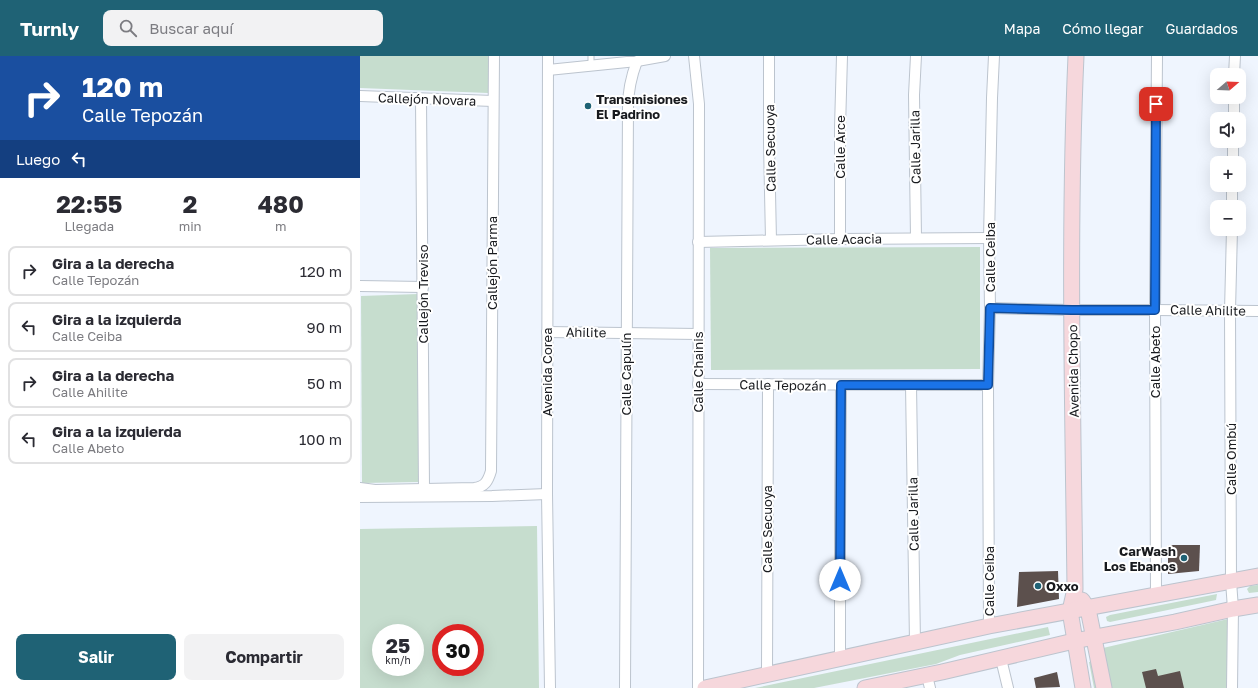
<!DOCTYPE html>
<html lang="es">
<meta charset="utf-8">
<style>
body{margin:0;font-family:"Golos Text",sans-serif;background:#f2f2f3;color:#2b2b33;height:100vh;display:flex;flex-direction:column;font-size:15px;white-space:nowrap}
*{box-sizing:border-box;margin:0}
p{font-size:13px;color:#7c7c81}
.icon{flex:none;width:22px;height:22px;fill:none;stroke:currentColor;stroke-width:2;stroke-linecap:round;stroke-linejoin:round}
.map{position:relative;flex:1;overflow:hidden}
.details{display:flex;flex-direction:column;background:#fff;width:360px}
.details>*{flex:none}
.top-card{background:#1a4fa0;color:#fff;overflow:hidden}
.needle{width:26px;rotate:71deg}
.fabs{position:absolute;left:850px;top:12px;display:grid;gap:8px}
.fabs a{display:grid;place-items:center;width:36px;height:36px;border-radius:8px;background:#fff;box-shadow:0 4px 16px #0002;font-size:20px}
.speed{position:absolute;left:12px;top:568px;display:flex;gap:8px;font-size:20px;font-weight:700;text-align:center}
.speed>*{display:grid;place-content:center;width:52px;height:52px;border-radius:50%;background:#fff;box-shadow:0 4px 16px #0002;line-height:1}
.speed small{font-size:10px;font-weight:400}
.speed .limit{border:6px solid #d22;background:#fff;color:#111}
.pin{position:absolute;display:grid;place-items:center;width:34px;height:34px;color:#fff;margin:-17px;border-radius:8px;box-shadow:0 2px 6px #0006}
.me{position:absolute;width:44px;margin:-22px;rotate:0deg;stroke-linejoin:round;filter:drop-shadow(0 0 3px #0008)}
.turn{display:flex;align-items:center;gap:14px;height:84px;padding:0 16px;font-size:18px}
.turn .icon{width:52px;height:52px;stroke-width:2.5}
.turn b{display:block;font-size:28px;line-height:34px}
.then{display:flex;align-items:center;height:38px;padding:0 16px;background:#0003;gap:8px;font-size:15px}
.eta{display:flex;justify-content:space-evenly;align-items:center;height:68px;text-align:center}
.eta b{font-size:24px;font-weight:700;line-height:28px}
.primary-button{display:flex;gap:8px;margin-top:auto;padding:8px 16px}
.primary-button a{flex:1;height:46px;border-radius:8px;background:#1f6275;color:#fff;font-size:16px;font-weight:700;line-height:46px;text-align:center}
.primary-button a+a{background:#f2f2f3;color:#2b2b33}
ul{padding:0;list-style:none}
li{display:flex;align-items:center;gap:12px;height:50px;margin:0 8px 6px;padding:0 8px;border:2px solid #e1e1e2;border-radius:8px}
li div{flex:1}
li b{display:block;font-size:15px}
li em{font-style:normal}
header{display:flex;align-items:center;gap:24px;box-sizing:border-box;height:56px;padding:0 20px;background:#1f6275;color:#fff}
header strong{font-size:19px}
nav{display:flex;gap:22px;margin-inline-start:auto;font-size:14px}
.search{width:280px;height:36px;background:#f2f2f3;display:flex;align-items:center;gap:10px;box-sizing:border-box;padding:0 14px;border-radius:8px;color:#7c7c81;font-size:15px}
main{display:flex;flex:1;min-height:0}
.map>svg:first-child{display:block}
</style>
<header>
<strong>Turnly</strong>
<div class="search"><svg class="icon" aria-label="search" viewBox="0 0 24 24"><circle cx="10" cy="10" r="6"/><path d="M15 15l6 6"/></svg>Buscar aquí</div>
<nav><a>Mapa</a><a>Cómo llegar</a><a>Guardados</a></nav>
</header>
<main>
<section class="details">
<div class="top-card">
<div class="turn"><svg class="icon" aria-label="right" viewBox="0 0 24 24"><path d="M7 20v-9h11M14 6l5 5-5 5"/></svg><div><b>120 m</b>Calle Tepozán</div></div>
<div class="then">Luego<svg class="icon" aria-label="left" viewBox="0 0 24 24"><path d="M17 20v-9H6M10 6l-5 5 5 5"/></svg></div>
</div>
<div class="eta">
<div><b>22:55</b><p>Llegada</p></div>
<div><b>2</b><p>min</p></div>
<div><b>480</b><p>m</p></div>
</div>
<ul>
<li><svg class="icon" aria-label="right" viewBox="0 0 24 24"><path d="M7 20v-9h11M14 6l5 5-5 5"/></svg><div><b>Gira a la derecha</b><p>Calle Tepozán</p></div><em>120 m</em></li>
<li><svg class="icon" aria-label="left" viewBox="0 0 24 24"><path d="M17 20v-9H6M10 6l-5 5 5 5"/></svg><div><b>Gira a la izquierda</b><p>Calle Ceiba</p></div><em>90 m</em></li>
<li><svg class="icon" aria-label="right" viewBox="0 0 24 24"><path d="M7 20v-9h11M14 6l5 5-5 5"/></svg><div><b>Gira a la derecha</b><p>Calle Ahilite</p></div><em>50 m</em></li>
<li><svg class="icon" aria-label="left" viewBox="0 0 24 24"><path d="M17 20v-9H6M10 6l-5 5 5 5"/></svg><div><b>Gira a la izquierda</b><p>Calle Abeto</p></div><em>100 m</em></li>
</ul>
<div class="primary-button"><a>Salir</a><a>Compartir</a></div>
</section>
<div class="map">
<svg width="898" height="632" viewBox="0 0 898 632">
<rect width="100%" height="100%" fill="#eff5fe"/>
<g fill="#c6ddce" fill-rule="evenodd">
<path d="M0,0H128V37L0,32Z"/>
<path d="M620,191V313L351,314L350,192Z"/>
<path d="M58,238L59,426L2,427L1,240Z"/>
<path d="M177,470L179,632H0V473ZM21,577H55V611H21ZM81,577H115V611H81Z"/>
<path d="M898,529V536L889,537L887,533L890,530Z"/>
<path d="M857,538L856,544L750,566L747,565L746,561L750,559Z"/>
<path d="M868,563L867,632H752L743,592Z"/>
<path d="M688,571L690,579L600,599L576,608L454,632H395Z"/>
<path d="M734,605L740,632H734L729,606Z"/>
</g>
<g fill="#5c504d">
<path d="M808,489H840L839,515L808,518Z"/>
<path d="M698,515L699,543L657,551L659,516Z"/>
<path d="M796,613L798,620L820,615L824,632H786L782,616Z"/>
<path d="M697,616L700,631L676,632L674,622Z"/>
</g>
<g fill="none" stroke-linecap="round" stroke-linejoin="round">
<g stroke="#bcc4ce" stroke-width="7">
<path id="lane" d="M231,0V10"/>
</g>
<g stroke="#bcc4ce" stroke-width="12">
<g id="street">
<path d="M188,0L187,438L190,632"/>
<path d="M334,0L339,48L338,632"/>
<path d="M409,0V88L411,184"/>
<path d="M556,0L554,39L556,182"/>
<path d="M188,14L277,5L305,0"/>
<path d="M874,19L875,0"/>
<path d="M0,40L133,45"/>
<path d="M61,43L64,432"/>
<path d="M874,63V41"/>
<path d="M873,107V85"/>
<path d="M872,151V129"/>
<path d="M480,183V72L482,0"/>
<path d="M338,186L480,183L629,182"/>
<path d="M0,230L63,231"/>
<path d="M630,252L712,254H795L898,255"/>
<path d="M187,276L338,278"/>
<path d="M338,328L628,329"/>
<path d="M551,329L555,587"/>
<path d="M0,432L15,434L114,432C125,431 128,425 131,415L134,0"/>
<path d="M0,441L132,440L187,438"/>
<path d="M796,539L795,254L797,0"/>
<path d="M629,570L628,329L630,252L629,182L632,42L634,0"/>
<path d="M480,602V462L481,329"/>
<path d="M641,603L648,632"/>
<path d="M407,618L408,328"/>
<path d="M567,620L570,632"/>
<path d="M265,632L268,51C268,34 271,21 277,5"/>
<path d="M872,632L873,553L871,525L870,255L872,173"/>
</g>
</g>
<g stroke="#bcc4ce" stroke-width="17">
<g id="secondary">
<path d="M716,0C708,178 713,356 715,533L710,555L723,632"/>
<path d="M722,544L728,553L744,632"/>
<path d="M345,632L629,570L898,520"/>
<path d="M505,632L582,616L714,585L815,566L873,553L898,549"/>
</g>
</g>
<use href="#lane" stroke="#fff" stroke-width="5"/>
<use href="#street" stroke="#fff" stroke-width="10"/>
<use href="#secondary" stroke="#f6d7dc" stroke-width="15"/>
</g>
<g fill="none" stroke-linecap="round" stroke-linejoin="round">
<g stroke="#114b97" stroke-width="10">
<path id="route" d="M480,524L481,329H628L630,252L712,254H795L796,48"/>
</g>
<use href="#route" stroke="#1a73e8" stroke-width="7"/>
</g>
<g fill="#1f6275" stroke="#fff" stroke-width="1.5">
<circle cx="228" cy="50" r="4"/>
<circle cx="824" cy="502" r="4"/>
<circle cx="678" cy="530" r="4"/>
</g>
<g text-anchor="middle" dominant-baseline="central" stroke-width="4" stroke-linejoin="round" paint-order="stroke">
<g font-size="13" fill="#181a1e" stroke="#fff">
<text transform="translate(67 43) rotate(2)">Callejón Novara</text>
<text transform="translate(480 91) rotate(-90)">Calle Arce</text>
<text transform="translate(555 91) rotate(-91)">Calle Jarilla</text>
<text transform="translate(410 92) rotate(-91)">Calle Secuoya</text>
<text transform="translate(484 183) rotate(-1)">Calle Acacia</text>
<text transform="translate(630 201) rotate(-90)">Calle Ceiba</text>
<text transform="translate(132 207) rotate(-90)">Callejón Parma</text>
<text transform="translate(63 238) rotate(-90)">Callejón Treviso</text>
<text transform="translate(848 254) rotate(1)">Calle Ahilite</text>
<text transform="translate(226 276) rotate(1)">Ahilite</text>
<text transform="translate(795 306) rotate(-90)">Calle Abeto</text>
<text transform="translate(713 315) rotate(-91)">Avenida Chopo</text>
<text transform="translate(187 316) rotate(-90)">Avenida Corea</text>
<text transform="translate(338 316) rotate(-90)">Calle Chainis</text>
<text transform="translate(266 318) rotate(-90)">Calle Capulín</text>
<text transform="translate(423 329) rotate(1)">Calle Tepozán</text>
<text transform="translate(871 403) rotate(-90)">Calle Ombú</text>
<text transform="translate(553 458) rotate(-91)">Calle Jarilla</text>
<text transform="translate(407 473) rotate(-90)">Calle Secuoya</text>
<text transform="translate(629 525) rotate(-90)">Calle Ceiba</text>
</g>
<g font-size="13" font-weight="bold" fill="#181a1e" stroke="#fff" text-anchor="start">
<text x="236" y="43">Transmisiones<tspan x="236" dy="15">El Padrino</tspan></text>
<text x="816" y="495" text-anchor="end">CarWash<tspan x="816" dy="15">Los Ebanos</tspan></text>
<text x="686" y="530">Oxxo</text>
</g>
</g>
</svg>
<div class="fabs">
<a><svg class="needle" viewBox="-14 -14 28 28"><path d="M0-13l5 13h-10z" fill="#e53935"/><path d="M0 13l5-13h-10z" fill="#7c7c81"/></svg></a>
<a><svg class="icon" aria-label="sound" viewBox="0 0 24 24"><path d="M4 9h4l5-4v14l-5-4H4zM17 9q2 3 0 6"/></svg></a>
<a>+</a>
<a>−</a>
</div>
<div class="speed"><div>25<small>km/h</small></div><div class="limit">30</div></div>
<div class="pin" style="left:796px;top:48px;background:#d93025"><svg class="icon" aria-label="arrive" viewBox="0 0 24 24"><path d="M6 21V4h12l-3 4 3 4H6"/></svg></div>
<svg class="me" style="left:480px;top:524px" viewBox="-20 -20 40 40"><circle r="19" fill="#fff"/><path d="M0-13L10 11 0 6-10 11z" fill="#1a73e8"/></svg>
</div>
</main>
